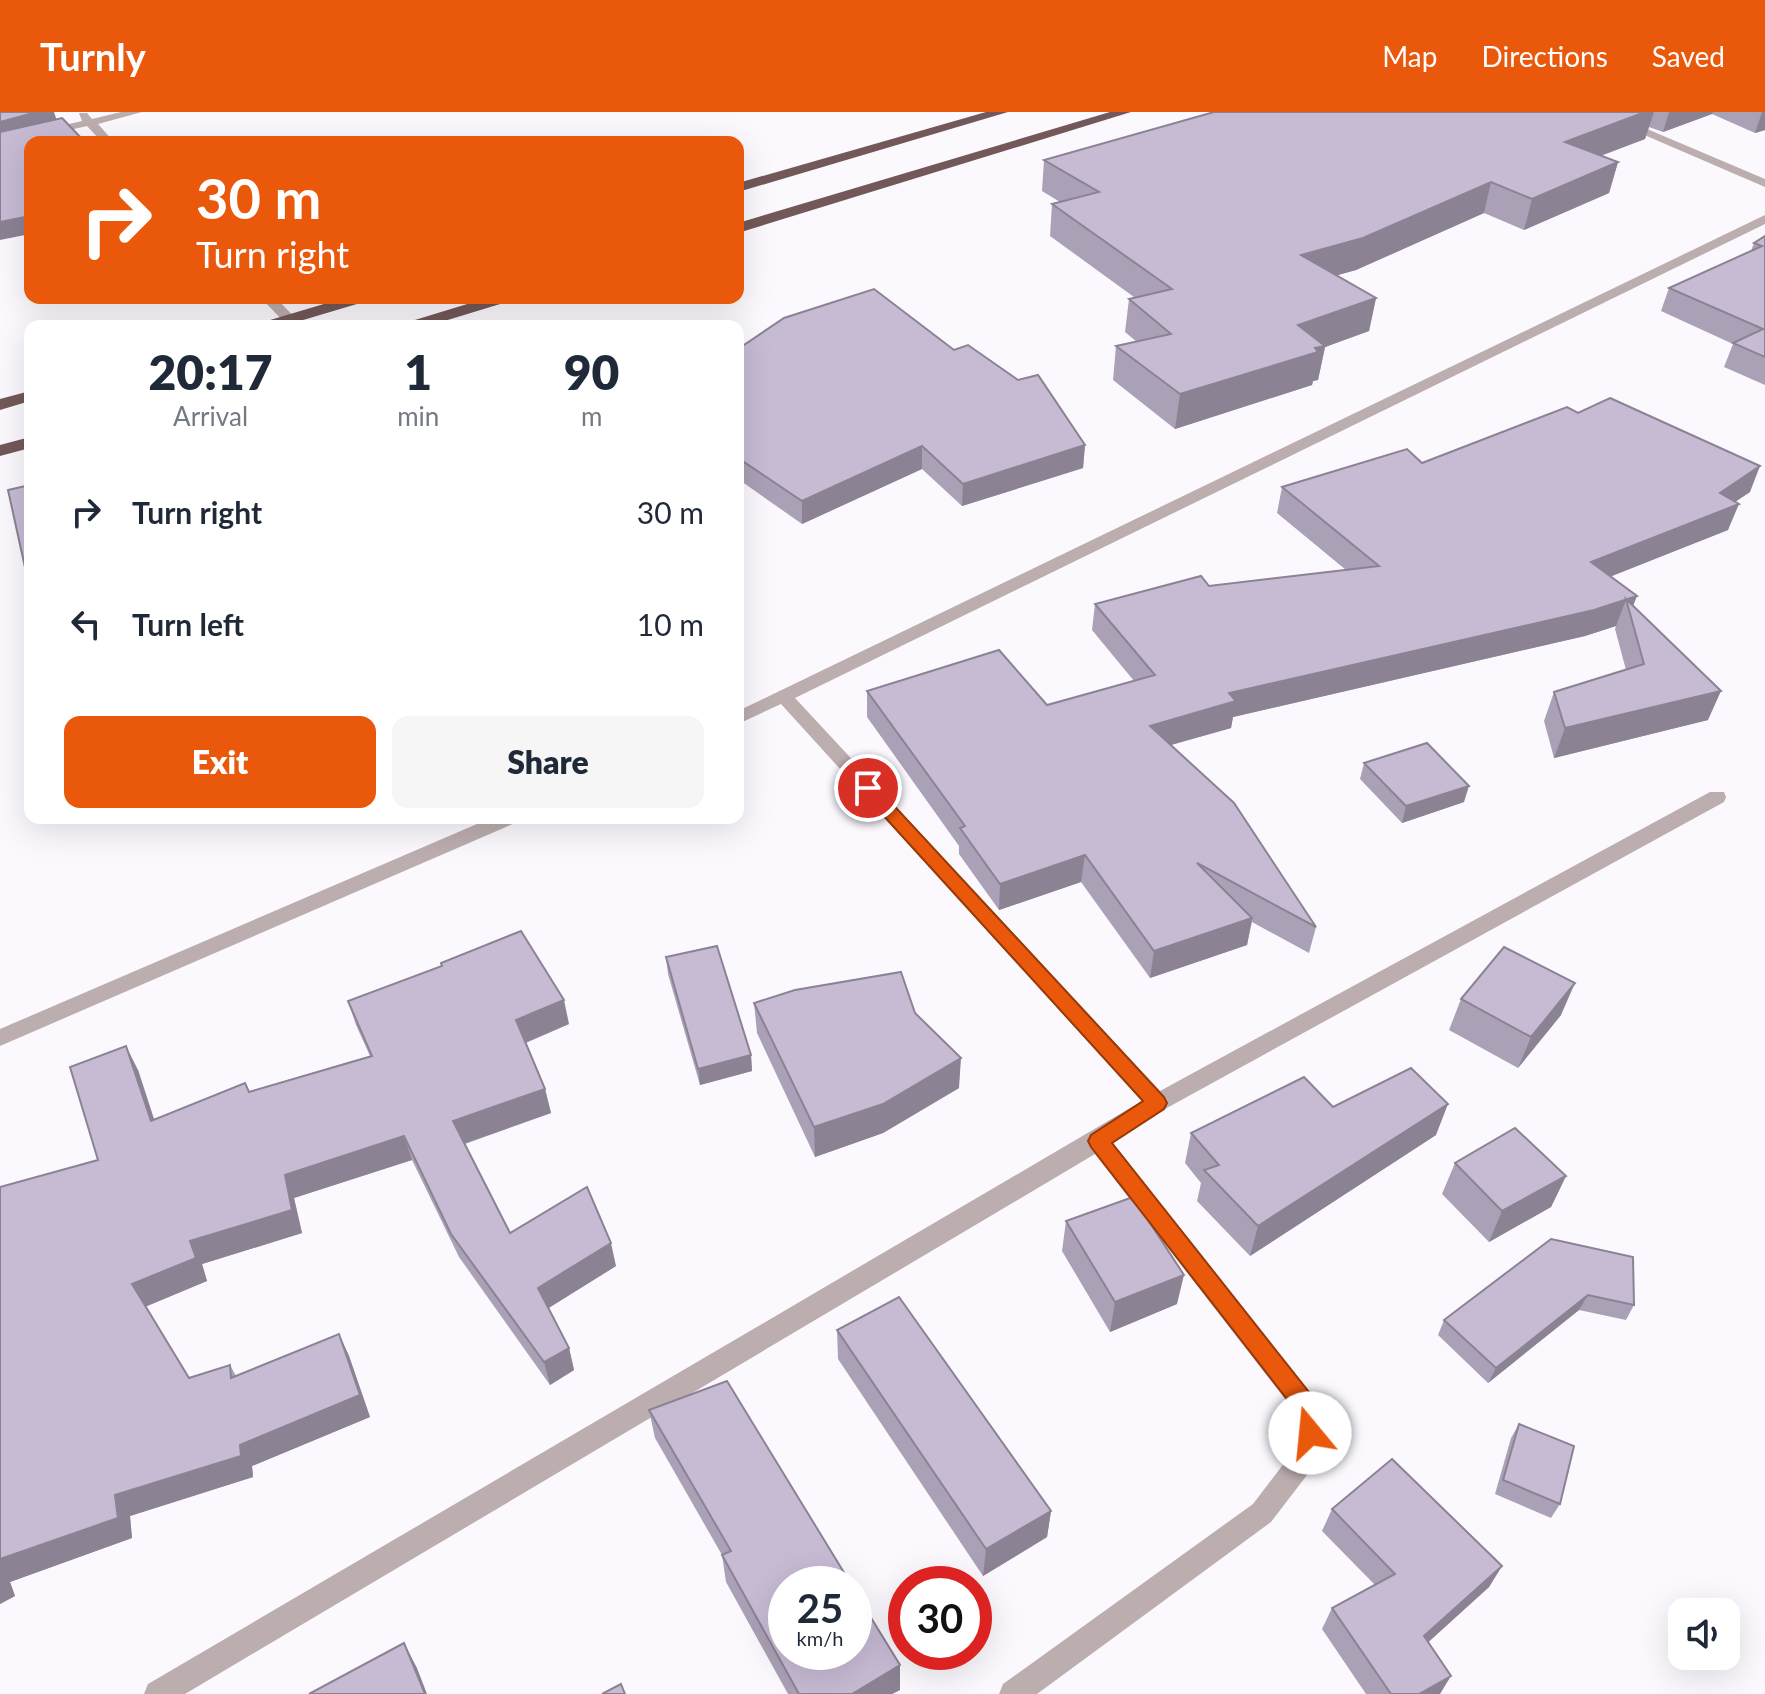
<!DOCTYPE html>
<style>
body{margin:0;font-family:Lato,sans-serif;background:#f6f6f7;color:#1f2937;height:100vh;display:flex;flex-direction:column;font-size:30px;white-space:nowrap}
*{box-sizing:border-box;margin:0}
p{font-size:26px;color:#747a83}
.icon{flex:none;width:44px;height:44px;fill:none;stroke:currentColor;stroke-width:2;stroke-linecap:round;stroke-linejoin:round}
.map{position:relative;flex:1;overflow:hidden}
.panel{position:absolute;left:24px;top:208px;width:720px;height:504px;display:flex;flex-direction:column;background:#fff;border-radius:16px;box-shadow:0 8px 32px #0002}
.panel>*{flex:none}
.guide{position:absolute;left:24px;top:24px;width:720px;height:168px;border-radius:16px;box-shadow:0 8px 32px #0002;background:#ea580c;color:#fff;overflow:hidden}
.controls{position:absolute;left:1668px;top:1486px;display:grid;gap:16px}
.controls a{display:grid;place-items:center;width:72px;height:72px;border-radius:16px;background:#fff;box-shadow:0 8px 32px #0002;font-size:40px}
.speed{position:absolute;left:768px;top:1454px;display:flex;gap:16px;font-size:40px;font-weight:700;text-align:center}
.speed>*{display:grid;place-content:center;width:104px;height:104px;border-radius:50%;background:#fff;box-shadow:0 8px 32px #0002;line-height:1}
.speed small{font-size:20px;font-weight:400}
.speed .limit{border:12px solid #d22;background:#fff;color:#111}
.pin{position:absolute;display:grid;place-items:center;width:68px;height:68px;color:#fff;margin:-34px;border:4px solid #fff;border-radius:50%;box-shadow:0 2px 8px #0007}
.me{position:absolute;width:88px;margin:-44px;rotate:343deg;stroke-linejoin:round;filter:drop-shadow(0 0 6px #0008)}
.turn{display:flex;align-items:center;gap:28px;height:168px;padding:0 40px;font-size:36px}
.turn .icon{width:104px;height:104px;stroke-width:2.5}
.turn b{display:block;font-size:56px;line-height:68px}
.eta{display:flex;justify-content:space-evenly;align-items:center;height:136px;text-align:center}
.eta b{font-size:48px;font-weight:800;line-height:56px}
.primary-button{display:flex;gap:16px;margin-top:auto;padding:16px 40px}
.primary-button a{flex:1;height:92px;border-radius:16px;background:#ea580c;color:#fff;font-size:32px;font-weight:800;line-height:92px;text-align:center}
.primary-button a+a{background:#f6f6f7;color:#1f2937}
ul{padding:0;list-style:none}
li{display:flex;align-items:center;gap:24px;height:112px;padding:0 40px}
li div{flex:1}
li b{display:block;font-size:30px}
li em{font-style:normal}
header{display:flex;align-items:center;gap:48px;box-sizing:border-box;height:112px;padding:0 40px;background:#ea580c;color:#fff}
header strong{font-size:38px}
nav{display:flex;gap:44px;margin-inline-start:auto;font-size:28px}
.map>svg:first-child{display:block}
</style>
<header>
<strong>Turnly</strong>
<nav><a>Map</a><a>Directions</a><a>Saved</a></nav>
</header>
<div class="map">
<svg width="1765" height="1582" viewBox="0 0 1765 1582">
<rect width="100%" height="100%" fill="#fbf9fe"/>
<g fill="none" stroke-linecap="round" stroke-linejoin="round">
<g fill="#bcadae" fill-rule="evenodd">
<path d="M121,0H142L98,12L114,30H102L87,14L0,34V28L82,9L79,1H87L92,7Z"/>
<path d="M1591,0H1607L1765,67V75Z"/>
<path d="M1765,103V112L795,586L1160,979L1710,680H1724L1726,685L1724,690L1165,997L1113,1031L1325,1302L1321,1341L1317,1350L1271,1410L1037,1582H999L1003,1572L1253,1392L1295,1337L1299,1305L1095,1042L185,1582H144L148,1572L1142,989L781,592L738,612V599Z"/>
<path d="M261,186H276L303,214H288Z"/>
<path d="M491,706H518L515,711L0,934V917Z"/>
</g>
<g fill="#735859" fill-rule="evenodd">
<path d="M986,0H1008L738,80V71Z"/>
<path d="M1110,0H1131L738,121V111Z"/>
<path d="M344,186H369L367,189L283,214H258L260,211Z"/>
<path d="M487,186H512L510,189L428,214H403L405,211Z"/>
<path d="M30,279V289L0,298V287Z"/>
<path d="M30,325V336L0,344V333Z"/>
</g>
</g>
<g fill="#aba1b6">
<path d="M1214,0H1765V18L1755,21L1712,2L1663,20L1649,15L1645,27L1601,44L1618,50L1609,81L1524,118L1484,101L1356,158L1337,163L1376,186L1369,219L1325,235L1318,268L1313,269L1312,273L1175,317L1113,268L1116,234L1137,230L1125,220L1129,187L1134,185L1050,124L1052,92L1060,90L1042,79L1044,48Z"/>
<path d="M1765,124V273L1724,255L1733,232L1661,199L1669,176L1751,139L1754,131Z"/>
<path d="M738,237L954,238L1085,333L1083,356L962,394L922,357L802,412L738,367Z"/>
<path d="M1578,301L1750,380L1735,390L1728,418L1610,464L1633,494L1708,608L1554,646L1544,609L1554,580L1626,558L1615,517L1616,514L1585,524L1233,605L1231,616L1171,633L1316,815L1309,841L1252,810L1247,833L1150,866L1081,770L999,798L959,742V734L867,605V579L1047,593L1134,569L1092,518L1095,492L1209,474L1346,458L1277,401L1282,375L1422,351Z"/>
<path d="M1364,651L1464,690L1402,711L1360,667Z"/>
<path d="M666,845L751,943L752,959L700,973L668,862Z"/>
<path d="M1461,887L1561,903L1518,956L1449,918Z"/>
<path d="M348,889L569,912L526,931L545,977L551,1001L465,1032L510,1121L616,1154L548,1196L569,1236L574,1258L550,1273L459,1145L412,1048L294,1086L302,1121L202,1152L207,1169L146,1194L189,1266L230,1253L236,1264L339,1222L349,1244L370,1305L252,1354L253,1365L130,1404L132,1426L10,1470L15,1484L0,1492V1075L98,1048L138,958L154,1007L370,944L356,913Z"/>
<path d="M754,891L915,901L959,976L883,1021L815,1045L757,921Z"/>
<path d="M1333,995L1436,1023L1250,1144L1197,1089L1201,1071L1185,1051L1191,1021Z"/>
<path d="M1455,1051L1566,1064L1551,1095L1489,1130L1442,1082Z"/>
<path d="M1066,1109L1177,1192L1110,1220L1062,1139Z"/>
<path d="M1551,1127L1634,1193L1626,1208L1579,1198L1488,1271L1438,1223L1444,1208Z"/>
<path d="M837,1218L1051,1399L1047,1425L983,1464L838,1247Z"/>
<path d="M649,1298L900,1578L892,1582H788L726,1470L722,1443L655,1326Z"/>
<path d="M1519,1312L1560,1392L1551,1406L1495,1382L1511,1326Z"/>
<path d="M1332,1397L1502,1454L1489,1475L1428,1530L1440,1582H1366L1322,1517L1332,1496L1375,1473L1322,1419Z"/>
</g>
<g fill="#8b8394">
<path d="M37,0H54L58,12L0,27V10Z"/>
<path d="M1645,0H1654L1645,27L1556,60L1565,30Z"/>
<path d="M1669,0H1713L1712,2L1663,20Z"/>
<path d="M1762,0H1765V18L1755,21Z"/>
<path d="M1618,50L1609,81L1524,118L1532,87Z"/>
<path d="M1491,70L1484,101L1356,158L1296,175L1301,143Z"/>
<path d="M30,104V122L0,128V110Z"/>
<path d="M1376,186L1369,219L1325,235L1318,268L1313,269L1312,273L1175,317L1180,282L1298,213Z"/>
<path d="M1085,333L1083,356L962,394L963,372Z"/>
<path d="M922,334V357L802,412V389Z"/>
<path d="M1760,354L1750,380L1721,399L1739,392L1728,418L1582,476L1591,450L1720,381Z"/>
<path d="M1637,484L1630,502L1626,488Z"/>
<path d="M1626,488L1616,514L1585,524L1233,605L1231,616L1146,640L1150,614L1229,581Z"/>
<path d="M1721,579L1708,608L1554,646L1565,616Z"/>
<path d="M1469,674L1464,690L1402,711L1406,694Z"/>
<path d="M1085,743L1081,770L999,798L1000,772Z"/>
<path d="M1252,806L1247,833L1150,866L1154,839Z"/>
<path d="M1575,871L1561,903L1518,956L1531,925Z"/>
<path d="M564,888L569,912L522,932L516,908Z"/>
<path d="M126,934L138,958L162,1032L151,1009Z"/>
<path d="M751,943L752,959L700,973L698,957Z"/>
<path d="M961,946L959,976L883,1021L815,1045L814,1015Z"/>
<path d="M545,977L551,1001L460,1033L453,1009Z"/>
<path d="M1448,992L1436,1023L1250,1144L1258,1114Z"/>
<path d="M404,1024L412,1048L294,1086L302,1121L202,1152L207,1169L145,1195L132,1172L285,1063Z"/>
<path d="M1566,1064L1551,1095L1489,1130L1502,1099Z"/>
<path d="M611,1131L616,1154L544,1199L538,1176Z"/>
<path d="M1184,1163L1177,1192L1110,1220L1115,1190Z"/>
<path d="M1588,1183L1579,1198L1488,1271L1496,1256Z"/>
<path d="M339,1222L349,1244L370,1305L252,1354L253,1365L130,1404L132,1426L10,1470L15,1484L0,1492V1447L115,1383L240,1333Z"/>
<path d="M569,1236L574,1258L550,1273L544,1250Z"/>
<path d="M1051,1399L1047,1425L983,1464L986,1437Z"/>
<path d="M1502,1454L1489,1475L1412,1545L1424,1524Z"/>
<path d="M404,1531L417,1556L427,1582H425Z"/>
<path d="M900,1553V1578L892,1582H852Z"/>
<path d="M1451,1564L1440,1582H1419Z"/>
</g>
<g fill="#c7bbd4" stroke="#8b8394" stroke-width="2">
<path d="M0,0H37L0,10Z"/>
<path d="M1214,0H1645L1565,30L1618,50L1532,87L1491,70L1363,126L1301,143L1376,186L1298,213L1325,234L1315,236L1318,240L1180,282L1116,234L1171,222L1129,187L1172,177L1052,92L1099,80L1044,48Z"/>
<path d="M62,6L85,30H30V104L0,110V20Z"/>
<path d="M1765,124V245L1733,231L1763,217L1669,176L1762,134L1754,131Z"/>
<path d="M874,177L954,238L968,233L1018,268L1038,263L1085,333L963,372L922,334L802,389L738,346V237L784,206Z"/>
<path d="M1610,286L1760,354L1720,381L1739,392L1591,450L1637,484L1594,498L1229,581L1236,589L1150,614L1234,691L1316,815L1197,751L1252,806L1154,839L1085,743L1000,772L960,716L965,714L867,579L999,538L1047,593L1155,563L1095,492L1201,464L1209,474L1379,454L1282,375L1407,337L1422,351L1567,295L1578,301Z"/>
<path d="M30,373V478L8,378Z"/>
<path d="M1626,487L1721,579L1565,616L1554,580L1644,552Z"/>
<path d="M1427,631L1469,674L1406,694L1364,651Z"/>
<path d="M521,819L564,888L516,908L545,977L453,1009L510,1121L587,1075L611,1131L538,1176L569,1236L544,1250L451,1122L404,1024L285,1063L292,1098L190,1129L196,1146L132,1172L189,1266L230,1253L231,1266L339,1222L360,1283L240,1333L241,1344L115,1383L118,1406L0,1447V1075L98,1048L70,955L126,934L151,1009L245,971L249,980L372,944L348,889L442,854L441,851Z"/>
<path d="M717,834L751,943L698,957L666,845Z"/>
<path d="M1504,835L1575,871L1531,925L1461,887Z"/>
<path d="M901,860L915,901L961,946L883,992L814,1015L754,891L795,878Z"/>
<path d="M1411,956L1448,992L1258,1114L1204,1058L1219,1053L1191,1021L1304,965L1333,995Z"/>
<path d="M1515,1016L1566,1064L1502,1099L1455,1051Z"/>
<path d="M1133,1085L1184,1163L1115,1190L1066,1109Z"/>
<path d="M1551,1127L1633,1145L1634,1193L1588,1183L1496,1256L1444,1208Z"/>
<path d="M899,1185L1051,1399L986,1437L837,1218Z"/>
<path d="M727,1269L851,1472H786V1540H854V1478L900,1553L852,1582H799L722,1443L731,1439L649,1298Z"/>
<path d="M1519,1312L1574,1334L1560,1392L1503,1368Z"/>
<path d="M1392,1347L1502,1454L1424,1524L1451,1564L1419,1582H1391L1332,1496L1395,1462L1332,1397Z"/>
<path d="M404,1531L425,1582H309Z"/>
<path d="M621,1572L625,1582H602Z"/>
</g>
<path fill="#ea580c" stroke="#983908" stroke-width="2" d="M868,670L874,672L1164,985L1167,991L1164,997L1112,1031L1320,1294L1323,1302L1318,1329L1310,1332L1302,1329L1298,1321L1300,1304L1091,1035L1088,1029L1091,1023L1143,989L862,680L859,676L862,672Z"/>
</svg>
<div class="controls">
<a><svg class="icon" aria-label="sound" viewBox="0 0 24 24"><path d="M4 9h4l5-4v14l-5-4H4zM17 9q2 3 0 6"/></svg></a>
</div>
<div class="speed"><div>25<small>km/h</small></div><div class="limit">30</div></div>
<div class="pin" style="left:868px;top:676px;background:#d93025"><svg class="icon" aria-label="arrive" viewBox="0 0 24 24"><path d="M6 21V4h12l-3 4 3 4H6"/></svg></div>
<svg class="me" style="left:1310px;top:1321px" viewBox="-20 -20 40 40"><circle r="19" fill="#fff"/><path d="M0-13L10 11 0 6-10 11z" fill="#ea580c"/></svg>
<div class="guide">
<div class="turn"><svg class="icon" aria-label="right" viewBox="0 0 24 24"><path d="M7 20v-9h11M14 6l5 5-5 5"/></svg><div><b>30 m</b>Turn right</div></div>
</div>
<section class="panel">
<div class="eta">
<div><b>20:17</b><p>Arrival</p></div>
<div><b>1</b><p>min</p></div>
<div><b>90</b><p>m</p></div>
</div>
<ul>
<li><svg class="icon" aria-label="right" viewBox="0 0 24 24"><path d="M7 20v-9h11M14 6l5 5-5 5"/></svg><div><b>Turn right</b></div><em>30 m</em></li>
<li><svg class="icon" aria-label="left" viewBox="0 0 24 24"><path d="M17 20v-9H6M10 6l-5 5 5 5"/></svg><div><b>Turn left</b></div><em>10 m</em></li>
</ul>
<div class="primary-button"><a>Exit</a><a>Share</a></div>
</section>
</div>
